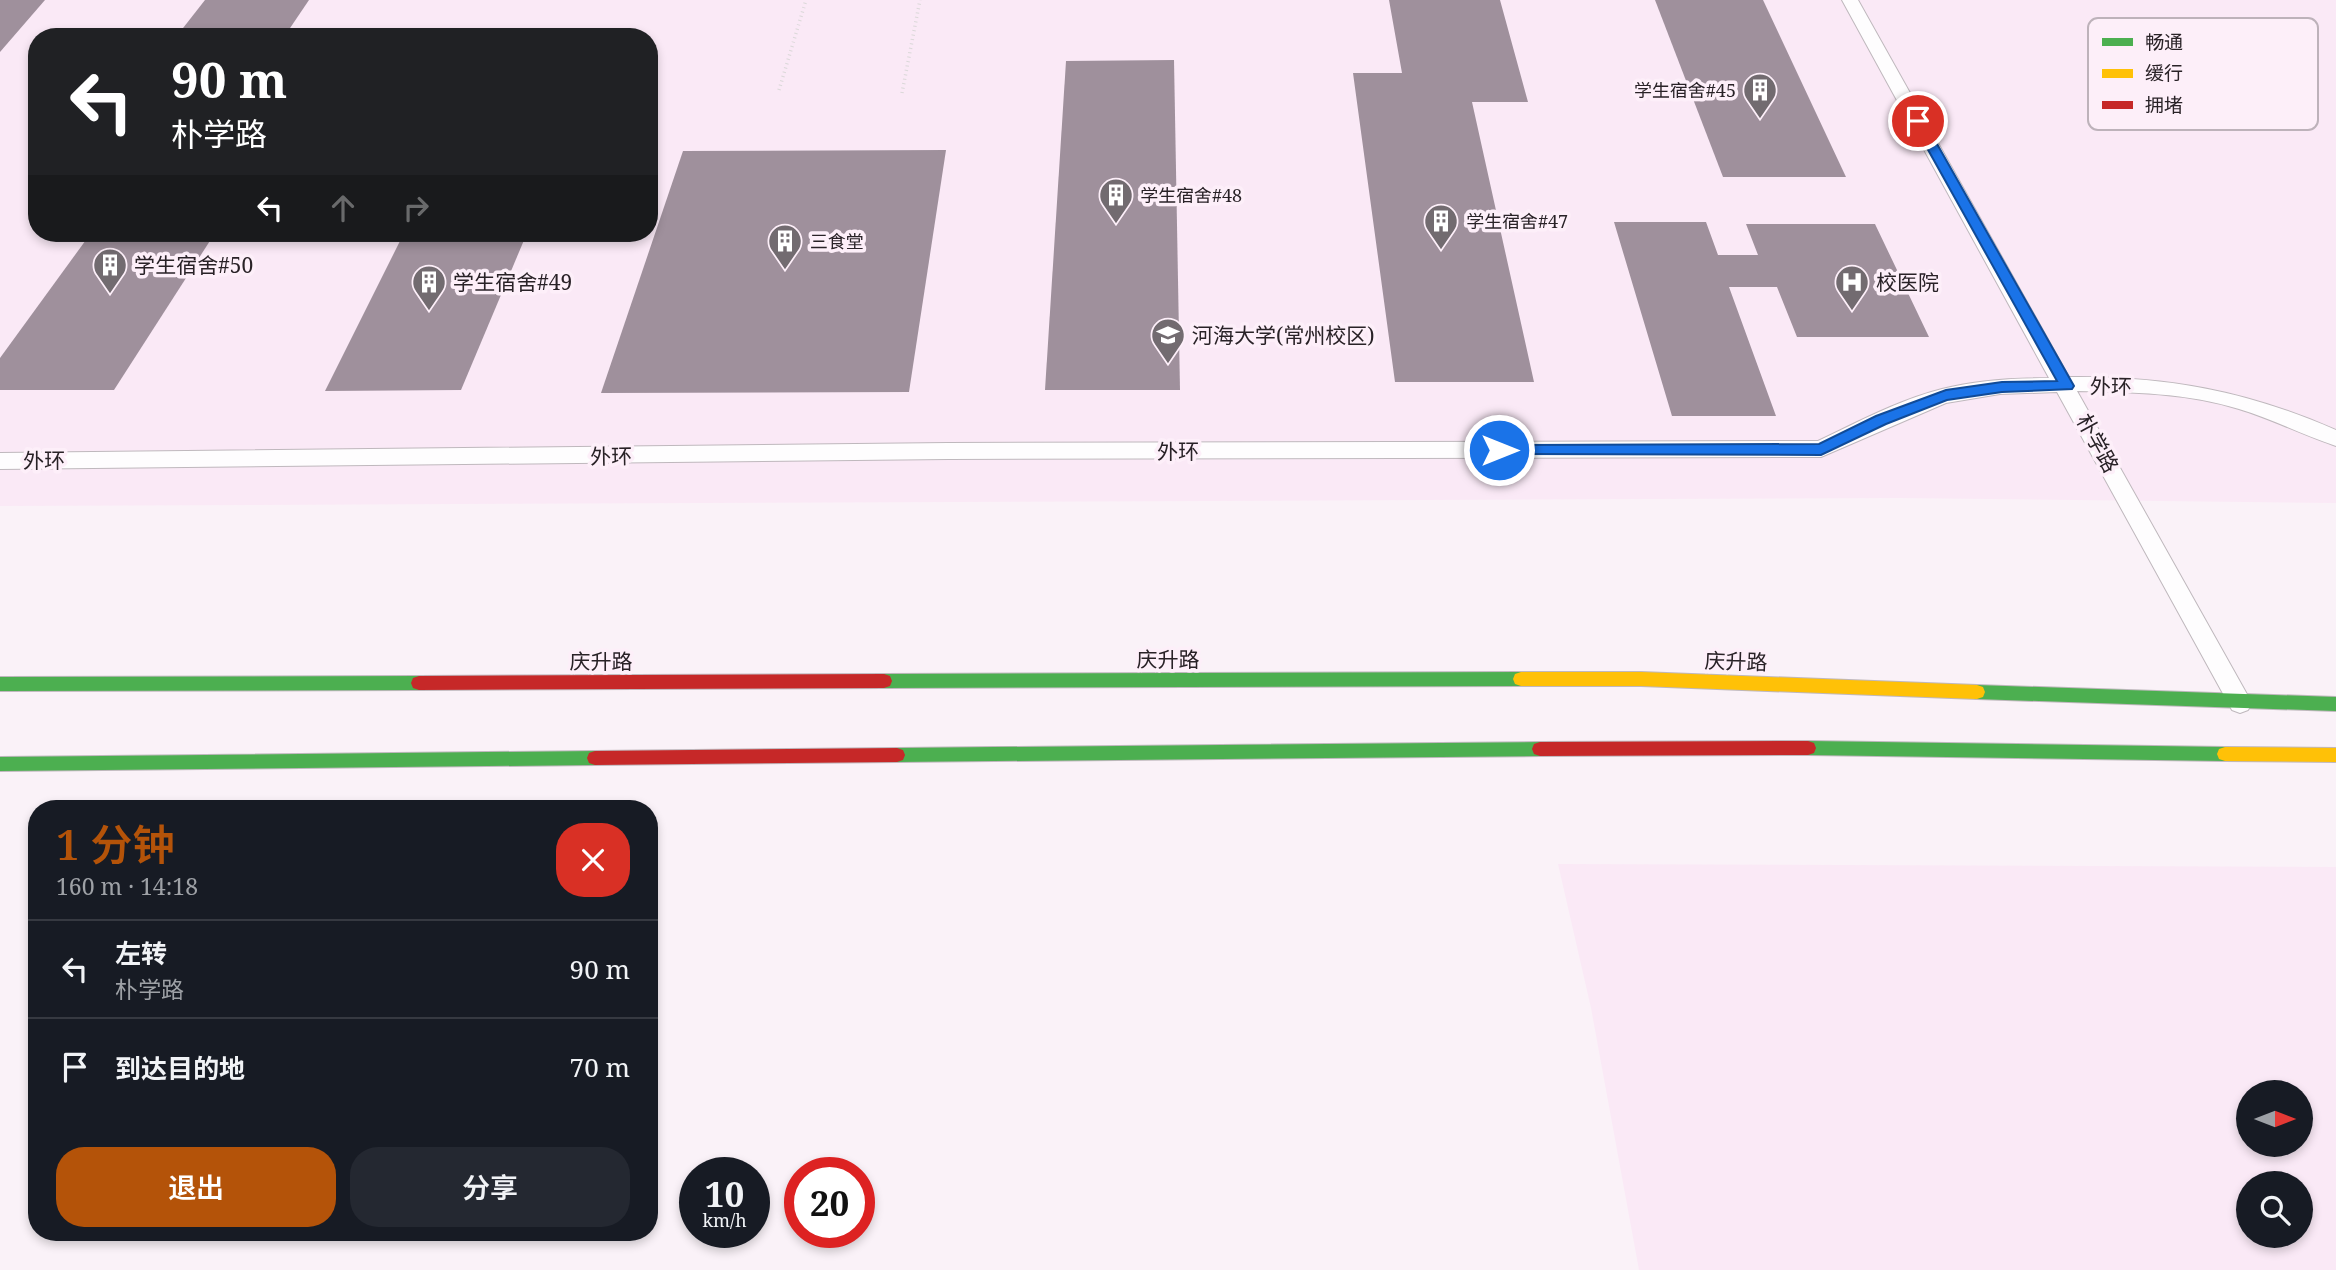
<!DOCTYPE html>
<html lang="zh">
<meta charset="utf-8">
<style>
body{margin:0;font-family:"Noto Serif","Noto Sans SC",serif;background:#242831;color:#f1f3f6;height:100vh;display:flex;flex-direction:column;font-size:26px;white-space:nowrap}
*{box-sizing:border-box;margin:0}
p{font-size:23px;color:#9ea1a6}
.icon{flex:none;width:38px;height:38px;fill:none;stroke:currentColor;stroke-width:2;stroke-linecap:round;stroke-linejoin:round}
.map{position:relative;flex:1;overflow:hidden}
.drawer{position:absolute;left:28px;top:800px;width:630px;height:441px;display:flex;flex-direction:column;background:#171b24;border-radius:28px;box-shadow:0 4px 10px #0003}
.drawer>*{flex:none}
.hud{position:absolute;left:28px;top:28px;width:630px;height:214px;border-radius:28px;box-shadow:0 4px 10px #0003;background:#202124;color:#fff;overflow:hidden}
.needle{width:46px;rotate:90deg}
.tools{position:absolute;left:2236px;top:1080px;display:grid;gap:14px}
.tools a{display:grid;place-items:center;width:77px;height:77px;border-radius:50%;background:#171b24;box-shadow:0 4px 10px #0003;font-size:35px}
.speed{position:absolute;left:679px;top:1157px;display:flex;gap:14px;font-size:35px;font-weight:700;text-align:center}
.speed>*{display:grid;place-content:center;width:91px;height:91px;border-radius:50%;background:#171b24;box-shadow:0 4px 10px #0003;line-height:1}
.speed small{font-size:18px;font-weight:400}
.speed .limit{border:10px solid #d22;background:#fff;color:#111}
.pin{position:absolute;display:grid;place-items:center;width:60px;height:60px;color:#fff;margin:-30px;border:4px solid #fff;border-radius:50%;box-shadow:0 2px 7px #0007}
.me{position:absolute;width:77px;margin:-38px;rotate:90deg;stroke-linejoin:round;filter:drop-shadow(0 0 5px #0008)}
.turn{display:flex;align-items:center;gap:24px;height:147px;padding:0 28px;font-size:32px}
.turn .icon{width:91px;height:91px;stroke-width:2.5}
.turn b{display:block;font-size:49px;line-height:60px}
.lanes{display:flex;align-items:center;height:66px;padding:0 28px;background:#0003;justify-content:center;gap:35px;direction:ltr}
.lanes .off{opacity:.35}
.round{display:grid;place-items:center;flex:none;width:74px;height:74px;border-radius:28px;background:#242831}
.overview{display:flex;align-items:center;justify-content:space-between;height:119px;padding:0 28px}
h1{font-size:42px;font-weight:600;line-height:52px;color:#b45309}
.button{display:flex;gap:14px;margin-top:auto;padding:14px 28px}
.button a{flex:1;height:80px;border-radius:28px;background:#b45309;color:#fff;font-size:28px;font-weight:600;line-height:80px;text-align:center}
.button a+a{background:#242831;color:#f1f3f6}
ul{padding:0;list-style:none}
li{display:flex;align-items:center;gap:21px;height:98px;padding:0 28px;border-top:2px solid #363941}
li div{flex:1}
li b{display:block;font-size:26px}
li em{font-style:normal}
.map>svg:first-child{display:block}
</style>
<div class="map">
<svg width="2336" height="1270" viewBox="0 0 2336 1270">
<rect width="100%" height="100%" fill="#faf2f8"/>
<g fill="#fae9f6" fill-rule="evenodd">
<path d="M0,0H2336V503L1899,498L0,506ZM37,37H649V233H37Z"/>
<path d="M1558,864L2336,867V1270H1639L1591,1008ZM2249,1092H2301V1144H2249ZM2249,1183H2301V1236H2249Z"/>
</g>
<g fill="#9f909c">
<path d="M0,0H45L0,52Z"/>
<path d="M205,0H309L284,37H176Z"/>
<path d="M1389,0H1500L1528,102H1472L1534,382H1395L1353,73H1402Z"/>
<path d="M1655,0H1763L1846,177H1723Z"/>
<path d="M1174,60L1180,390H1045L1066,61Z"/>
<path d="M946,150L909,392L601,393L683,151Z"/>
<path d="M1614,222H1706L1718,255H1758L1746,224H1875L1929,337H1797L1777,287H1729L1776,416H1672Z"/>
<path d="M91,233H215L114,390H0V358Z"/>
<path d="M404,233H527L461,390L325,391Z"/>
</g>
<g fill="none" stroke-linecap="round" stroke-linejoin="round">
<g stroke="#bfb8bd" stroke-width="2">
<path id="lane" d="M1842,0H1858L2069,377C2166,376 2247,391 2336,430V446C2303,435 2272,419 2239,409C2187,393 2132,392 2077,391L2248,696L2252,703L2248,710L2240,713L2232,710L2057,392L2000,394L1946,403L1821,457L948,459L0,469V453L948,443L1818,441C1858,422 1899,400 1942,389C1977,380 2014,378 2049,378Z"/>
</g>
<g stroke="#bfb8bd" stroke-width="2">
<g id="fast">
<path d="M1521,672L1527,674L1529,679L1527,684L1521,686L884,688L878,686L876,681L878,676L884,674Z"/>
<path d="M419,676L425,678L427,683L425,688L419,690L0,691V677Z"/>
<path d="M1977,685L2336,697V711L1977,699L1971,697L1969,692L1971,687Z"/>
<path d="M1808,741L2225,747L2231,749L2233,754L2231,759L2225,761L1808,755L1802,753L1800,748L1802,743Z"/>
<path d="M1540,742L1546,744L1548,749L1546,754L1540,756L897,762L891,760L889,755L891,750L897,748Z"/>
<path d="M595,751L601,753L603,758L601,763L595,765L0,771V757Z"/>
</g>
</g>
<g stroke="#bfb8bd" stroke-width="2">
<g id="slow">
<path d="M1521,672H1641L1977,685L1983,687L1985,692L1983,697L1977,699L1641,686H1521L1515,684L1513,679L1515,674Z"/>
<path d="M2225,747L2336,748V762L2225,761L2219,759L2217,754L2219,749Z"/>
</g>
</g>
<g stroke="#bfb8bd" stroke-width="2">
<g id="jam">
<path d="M884,674L890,676L892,681L890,686L884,688L419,690L413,688L411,683L413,678L419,676Z"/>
<path d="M1808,741L1814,743L1816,748L1814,753L1808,755L1540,756L1534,754L1532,749L1534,744L1540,742Z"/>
<path d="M897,748L903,750L905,755L903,760L897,762L595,765L589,763L587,758L589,753L595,751Z"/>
</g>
</g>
<g stroke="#dbd8d9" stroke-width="3.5" stroke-dasharray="1 3.5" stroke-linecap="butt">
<path d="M779,90L806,0"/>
<path d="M902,93L920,0"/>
</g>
<use href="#lane" fill="#fefdfe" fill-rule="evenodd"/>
<use href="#fast" fill="#4caf50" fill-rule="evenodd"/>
<use href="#slow" fill="#ffc107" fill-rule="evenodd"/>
<use href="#jam" fill="#c62828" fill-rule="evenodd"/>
</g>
<path fill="#1a73e8" stroke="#114b97" stroke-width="2" d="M1918,117L1924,121L2074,386L2072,389L2002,392L1947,400L1886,424L1821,455L1494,454L1492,450L1499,445L1819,444L1876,416L1946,390L2002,382L2057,381L1912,121Z"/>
<defs>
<g id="building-pin" transform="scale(1.75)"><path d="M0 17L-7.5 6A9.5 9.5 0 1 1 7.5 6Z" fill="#726b70" stroke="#fdeff9"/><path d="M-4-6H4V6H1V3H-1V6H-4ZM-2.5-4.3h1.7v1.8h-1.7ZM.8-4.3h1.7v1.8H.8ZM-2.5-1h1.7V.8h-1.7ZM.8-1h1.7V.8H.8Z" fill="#fff"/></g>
<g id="hospital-pin" transform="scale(1.75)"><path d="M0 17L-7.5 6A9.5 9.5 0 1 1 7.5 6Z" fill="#726b70" stroke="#fdeff9"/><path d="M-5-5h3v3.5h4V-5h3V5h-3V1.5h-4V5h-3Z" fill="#fff"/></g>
<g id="university-pin" transform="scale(1.75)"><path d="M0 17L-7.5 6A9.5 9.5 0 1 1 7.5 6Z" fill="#726b70" stroke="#fdeff9"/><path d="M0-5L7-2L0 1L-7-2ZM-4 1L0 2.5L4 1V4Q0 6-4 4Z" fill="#fff"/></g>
</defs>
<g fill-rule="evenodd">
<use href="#building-pin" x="1760" y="90"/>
<use href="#building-pin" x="1116" y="195"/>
<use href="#building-pin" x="1441" y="221"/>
<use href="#building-pin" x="785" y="241"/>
<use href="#building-pin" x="110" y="265"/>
<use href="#building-pin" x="429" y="282"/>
<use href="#hospital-pin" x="1852" y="282"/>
<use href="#university-pin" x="1168" y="335"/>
</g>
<g text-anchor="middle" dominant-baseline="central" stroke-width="7" stroke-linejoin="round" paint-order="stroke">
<g font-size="18" fill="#292227" stroke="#fdeff9" text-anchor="start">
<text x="1736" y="90" text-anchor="end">学生宿舍#45</text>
<text x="1140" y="195">学生宿舍#48</text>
<text x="1466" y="221">学生宿舍#47</text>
<text x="810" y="241">三食堂</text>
</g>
<g font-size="21" fill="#292227" stroke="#fdeff9" text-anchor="start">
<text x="134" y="265">学生宿舍#50</text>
<text x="453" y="282">学生宿舍#49</text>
<text x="1876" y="282">校医院</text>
<text x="1192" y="335">河海大学(常州校区)</text>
</g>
<g font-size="21" fill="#292227" stroke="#fdeff9">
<text transform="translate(2111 386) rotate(1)">外环</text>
<text transform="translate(2098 443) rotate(61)">朴学路</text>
<text x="1178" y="451">外环</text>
<text transform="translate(611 456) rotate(-1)">外环</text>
<text x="44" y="460">外环</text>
<text x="1168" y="659">庆升路</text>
<text x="601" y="661">庆升路</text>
<text transform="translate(1736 661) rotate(2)">庆升路</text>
</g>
</g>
<rect x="2088" y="18" width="230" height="112" rx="10" fill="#fdeff9" stroke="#bdb2ba" stroke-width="2"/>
<rect x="2102" y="38" width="31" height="8" fill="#4caf50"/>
<rect x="2102" y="69" width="31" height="9" fill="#ffc107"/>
<rect x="2102" y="101" width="31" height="8" fill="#c62828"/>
<g font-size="19" fill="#292227">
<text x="2145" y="49">畅通</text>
<text x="2145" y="80">缓行</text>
<text x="2145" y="112">拥堵</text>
</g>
</svg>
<div class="tools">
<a><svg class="needle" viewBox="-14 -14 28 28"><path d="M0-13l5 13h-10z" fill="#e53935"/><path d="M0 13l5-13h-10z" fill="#9ea1a6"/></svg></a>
<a><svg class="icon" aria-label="search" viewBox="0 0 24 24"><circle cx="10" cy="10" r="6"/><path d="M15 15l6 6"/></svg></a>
</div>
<div class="speed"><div>10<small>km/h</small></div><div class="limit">20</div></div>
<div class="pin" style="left:1918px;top:121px;background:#d93025"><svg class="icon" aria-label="arrive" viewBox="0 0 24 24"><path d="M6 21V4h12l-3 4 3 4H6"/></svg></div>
<svg class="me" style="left:1499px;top:450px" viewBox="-20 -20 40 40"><circle r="17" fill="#1a73e8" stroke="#fff" stroke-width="3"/><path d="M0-11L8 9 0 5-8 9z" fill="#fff"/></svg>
<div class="hud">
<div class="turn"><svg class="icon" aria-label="left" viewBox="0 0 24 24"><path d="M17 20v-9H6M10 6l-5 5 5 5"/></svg><div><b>90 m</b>朴学路</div></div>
<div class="lanes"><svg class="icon" aria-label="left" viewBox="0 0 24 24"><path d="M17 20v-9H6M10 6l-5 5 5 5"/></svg><svg class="icon off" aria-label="ahead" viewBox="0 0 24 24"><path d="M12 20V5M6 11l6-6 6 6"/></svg><svg class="icon off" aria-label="right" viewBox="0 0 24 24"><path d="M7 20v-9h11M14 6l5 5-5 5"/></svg></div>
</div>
<section class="drawer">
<div class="overview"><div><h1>1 分钟</h1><p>160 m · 14:18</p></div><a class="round" style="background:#d93025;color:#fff"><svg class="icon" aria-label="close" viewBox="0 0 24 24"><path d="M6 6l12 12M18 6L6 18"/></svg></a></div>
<ul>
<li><svg class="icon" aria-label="left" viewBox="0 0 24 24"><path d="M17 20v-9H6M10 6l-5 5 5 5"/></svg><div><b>左转</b><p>朴学路</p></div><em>90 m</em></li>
<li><svg class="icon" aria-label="arrive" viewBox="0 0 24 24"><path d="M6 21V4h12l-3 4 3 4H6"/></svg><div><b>到达目的地</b></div><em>70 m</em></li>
</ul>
<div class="button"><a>退出</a><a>分享</a></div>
</section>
</div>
